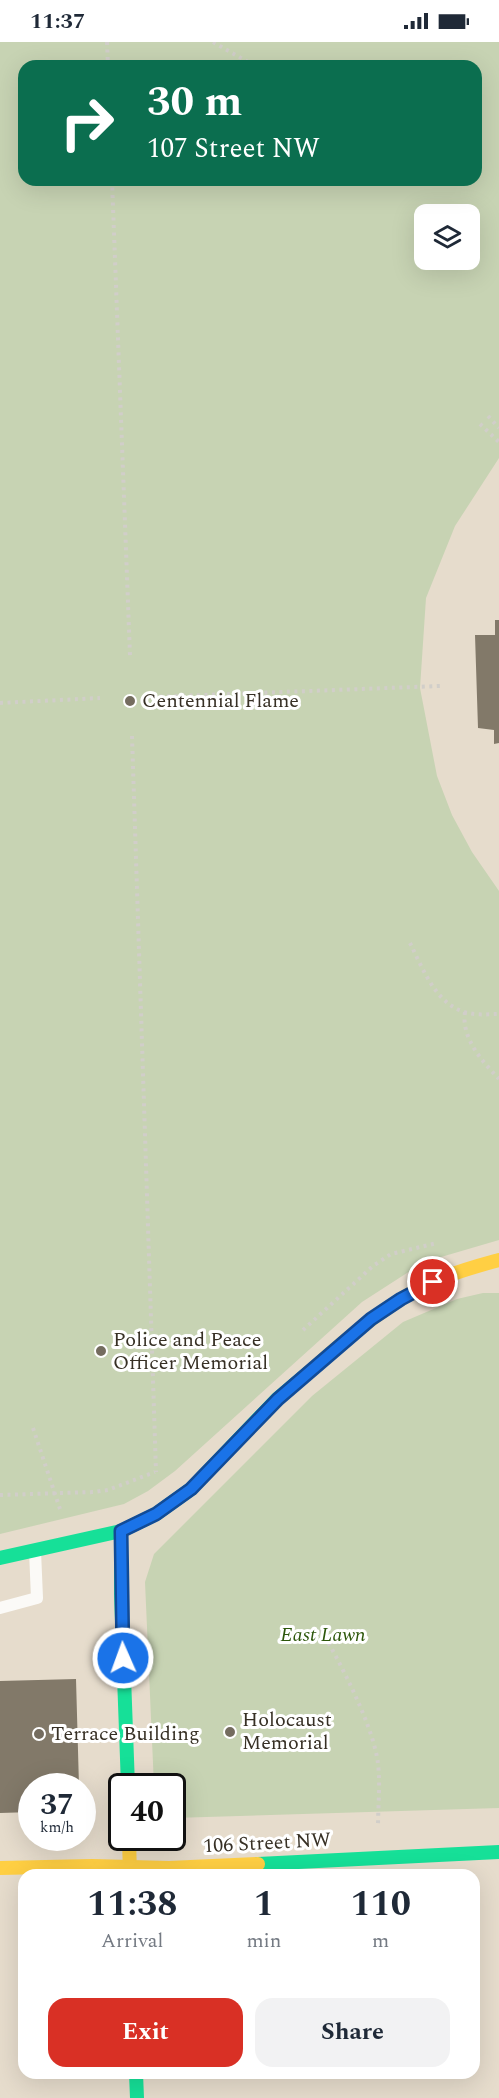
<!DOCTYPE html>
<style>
body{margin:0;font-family:Spectral,serif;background:#f2f2f3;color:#1f2937;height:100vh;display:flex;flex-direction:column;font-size:22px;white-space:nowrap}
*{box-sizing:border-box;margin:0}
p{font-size:20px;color:#747a83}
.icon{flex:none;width:33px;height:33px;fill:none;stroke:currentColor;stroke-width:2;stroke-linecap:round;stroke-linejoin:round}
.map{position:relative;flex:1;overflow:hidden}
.drawer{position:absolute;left:18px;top:1827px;width:462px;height:210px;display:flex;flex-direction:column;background:#fff;border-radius:18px;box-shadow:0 6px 24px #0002}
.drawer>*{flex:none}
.guide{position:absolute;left:18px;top:18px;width:464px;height:126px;border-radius:18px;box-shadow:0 6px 24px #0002;background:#0b6e4f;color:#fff;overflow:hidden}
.fabs{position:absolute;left:414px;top:162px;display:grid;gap:12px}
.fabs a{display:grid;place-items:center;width:66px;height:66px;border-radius:12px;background:#fff;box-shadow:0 6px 24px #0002;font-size:30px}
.speed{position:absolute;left:18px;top:1731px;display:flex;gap:12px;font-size:30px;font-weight:700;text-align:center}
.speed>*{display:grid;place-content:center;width:78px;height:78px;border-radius:50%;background:#fff;box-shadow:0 6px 24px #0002;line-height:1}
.speed small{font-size:15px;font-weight:400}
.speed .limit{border:3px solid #111;border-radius:9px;background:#fff;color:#111}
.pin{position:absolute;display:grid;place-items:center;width:51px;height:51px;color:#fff;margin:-26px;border:3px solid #fff;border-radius:50%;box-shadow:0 2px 6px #0007}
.me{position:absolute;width:66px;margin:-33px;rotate:358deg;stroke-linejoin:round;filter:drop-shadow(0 0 4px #0008)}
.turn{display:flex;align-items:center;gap:21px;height:126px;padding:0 30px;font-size:27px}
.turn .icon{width:78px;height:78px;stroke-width:2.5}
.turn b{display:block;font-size:42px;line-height:51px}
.eta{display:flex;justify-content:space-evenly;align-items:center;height:102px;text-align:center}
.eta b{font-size:36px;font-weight:700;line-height:42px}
.button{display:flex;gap:12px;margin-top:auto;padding:12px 30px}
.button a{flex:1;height:69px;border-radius:18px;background:#d93025;color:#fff;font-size:24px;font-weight:700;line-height:69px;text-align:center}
.button a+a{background:#f2f2f3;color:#1f2937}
.status{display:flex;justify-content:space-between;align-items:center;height:42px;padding:0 30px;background:#fff;direction:ltr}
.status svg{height:16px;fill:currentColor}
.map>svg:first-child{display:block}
</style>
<div class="status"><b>11:37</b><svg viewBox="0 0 49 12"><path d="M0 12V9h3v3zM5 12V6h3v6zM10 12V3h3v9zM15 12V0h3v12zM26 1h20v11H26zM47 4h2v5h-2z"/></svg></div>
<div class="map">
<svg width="499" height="2056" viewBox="0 0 499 2056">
<rect width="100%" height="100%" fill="#e6dccc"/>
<g fill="#c7d3b3" fill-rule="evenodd">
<path d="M0,0H499V416L455,484L426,556L420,646L437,734L452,773L472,810L499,849V1198L424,1220L362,1260L175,1429L148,1449L124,1462L0,1492ZM24,24H476V138H24ZM424,172H470V218H424Z"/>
<path d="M483,1251H499V1766L173,1776L172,1744H154L145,1540L154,1512L312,1354L403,1280L457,1257Z"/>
</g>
<g fill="#827969">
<path d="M495,578H499V701L494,702V688L478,686L475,593H495Z"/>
<path d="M76,1637L79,1744H32V1770L0,1771V1639Z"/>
</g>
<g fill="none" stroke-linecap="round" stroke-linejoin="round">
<g stroke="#d1cec9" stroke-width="4" stroke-dasharray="3 4.5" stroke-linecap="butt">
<path d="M107,0L108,24"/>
<path d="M213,0L255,24"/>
<path d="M112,138L130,614"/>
<path d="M488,374L499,386"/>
<path d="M480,382L499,400"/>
<path d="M152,655L440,644"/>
<path d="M0,661L100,656"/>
<path d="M132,694L156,1430"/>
<path d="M410,901C424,929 438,969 475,972C483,973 491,972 499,972"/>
<path d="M465,970C461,996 482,1019 499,1037"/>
<path d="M303,1288L373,1224L391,1212L437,1201"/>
<path d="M33,1386L60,1467"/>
<path d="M0,1453L94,1450L108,1448L155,1430"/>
<path d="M321,1588C340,1620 370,1678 377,1715C381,1737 378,1762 378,1785"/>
</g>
<path stroke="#fbfaf7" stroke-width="12" d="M0,1566L37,1556L35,1509"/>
<g stroke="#16e098" stroke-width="14">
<path d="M121,1489V1552L128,1744"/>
<path d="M0,1516L121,1489L156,1472L191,1447L277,1357L309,1330"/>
<path d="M258,1822L499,1810"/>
<path d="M136,2031L137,2056"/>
</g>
<g stroke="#ffcf43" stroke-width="14">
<path d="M309,1330C348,1296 386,1261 433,1240C454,1230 477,1224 499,1218"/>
<path d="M129,1796L130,1833"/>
<path d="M0,1826L92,1824L169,1826L258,1822"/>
</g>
</g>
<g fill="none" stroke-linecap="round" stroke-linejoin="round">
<g stroke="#114b97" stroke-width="15">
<path id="route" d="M123,1616L121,1489L156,1472L191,1447L278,1357L371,1277L401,1257L433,1240"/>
</g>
<use href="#route" stroke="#1a73e8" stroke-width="10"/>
</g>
<g fill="#746c5f" stroke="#fff" stroke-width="2">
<circle cx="130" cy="659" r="6"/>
<circle cx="101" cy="1309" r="6"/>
<circle cx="230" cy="1690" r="6"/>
<circle cx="39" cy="1692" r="6"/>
</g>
<g text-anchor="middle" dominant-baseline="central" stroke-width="6" stroke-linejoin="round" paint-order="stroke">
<g font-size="20" fill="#373025" stroke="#fff" text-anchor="start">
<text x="142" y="659">Centennial Flame</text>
<text x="113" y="1298">Police and Peace<tspan x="113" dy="23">Officer Memorial</tspan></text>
<text x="242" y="1678">Holocaust<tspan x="242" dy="23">Memorial</tspan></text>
<text x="51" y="1692">Terrace Building</text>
</g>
<g font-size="20" font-style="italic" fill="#2c560a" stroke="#fff">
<text x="323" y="1593">East Lawn</text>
</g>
<g font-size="20" fill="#373025" stroke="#fff">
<text transform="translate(267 1801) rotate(-3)">106 Street NW</text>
</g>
</g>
</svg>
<div class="fabs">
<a><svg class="icon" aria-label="layers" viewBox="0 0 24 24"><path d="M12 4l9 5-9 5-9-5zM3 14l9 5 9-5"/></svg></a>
</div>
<div class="speed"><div>37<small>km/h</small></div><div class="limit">40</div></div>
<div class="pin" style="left:433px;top:1240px;background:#d93025"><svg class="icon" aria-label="arrive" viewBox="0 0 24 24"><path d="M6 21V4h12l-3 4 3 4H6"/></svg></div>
<svg class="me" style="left:123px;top:1616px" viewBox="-20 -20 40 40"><circle r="17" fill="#1a73e8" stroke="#fff" stroke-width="3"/><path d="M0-11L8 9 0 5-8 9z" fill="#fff"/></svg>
<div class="guide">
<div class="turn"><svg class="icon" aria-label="right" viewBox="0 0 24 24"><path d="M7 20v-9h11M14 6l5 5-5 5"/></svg><div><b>30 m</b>107 Street NW</div></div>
</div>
<section class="drawer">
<div class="eta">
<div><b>11:38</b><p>Arrival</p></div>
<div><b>1</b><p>min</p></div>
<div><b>110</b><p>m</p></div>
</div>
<div class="button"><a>Exit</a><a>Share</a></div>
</section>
</div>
